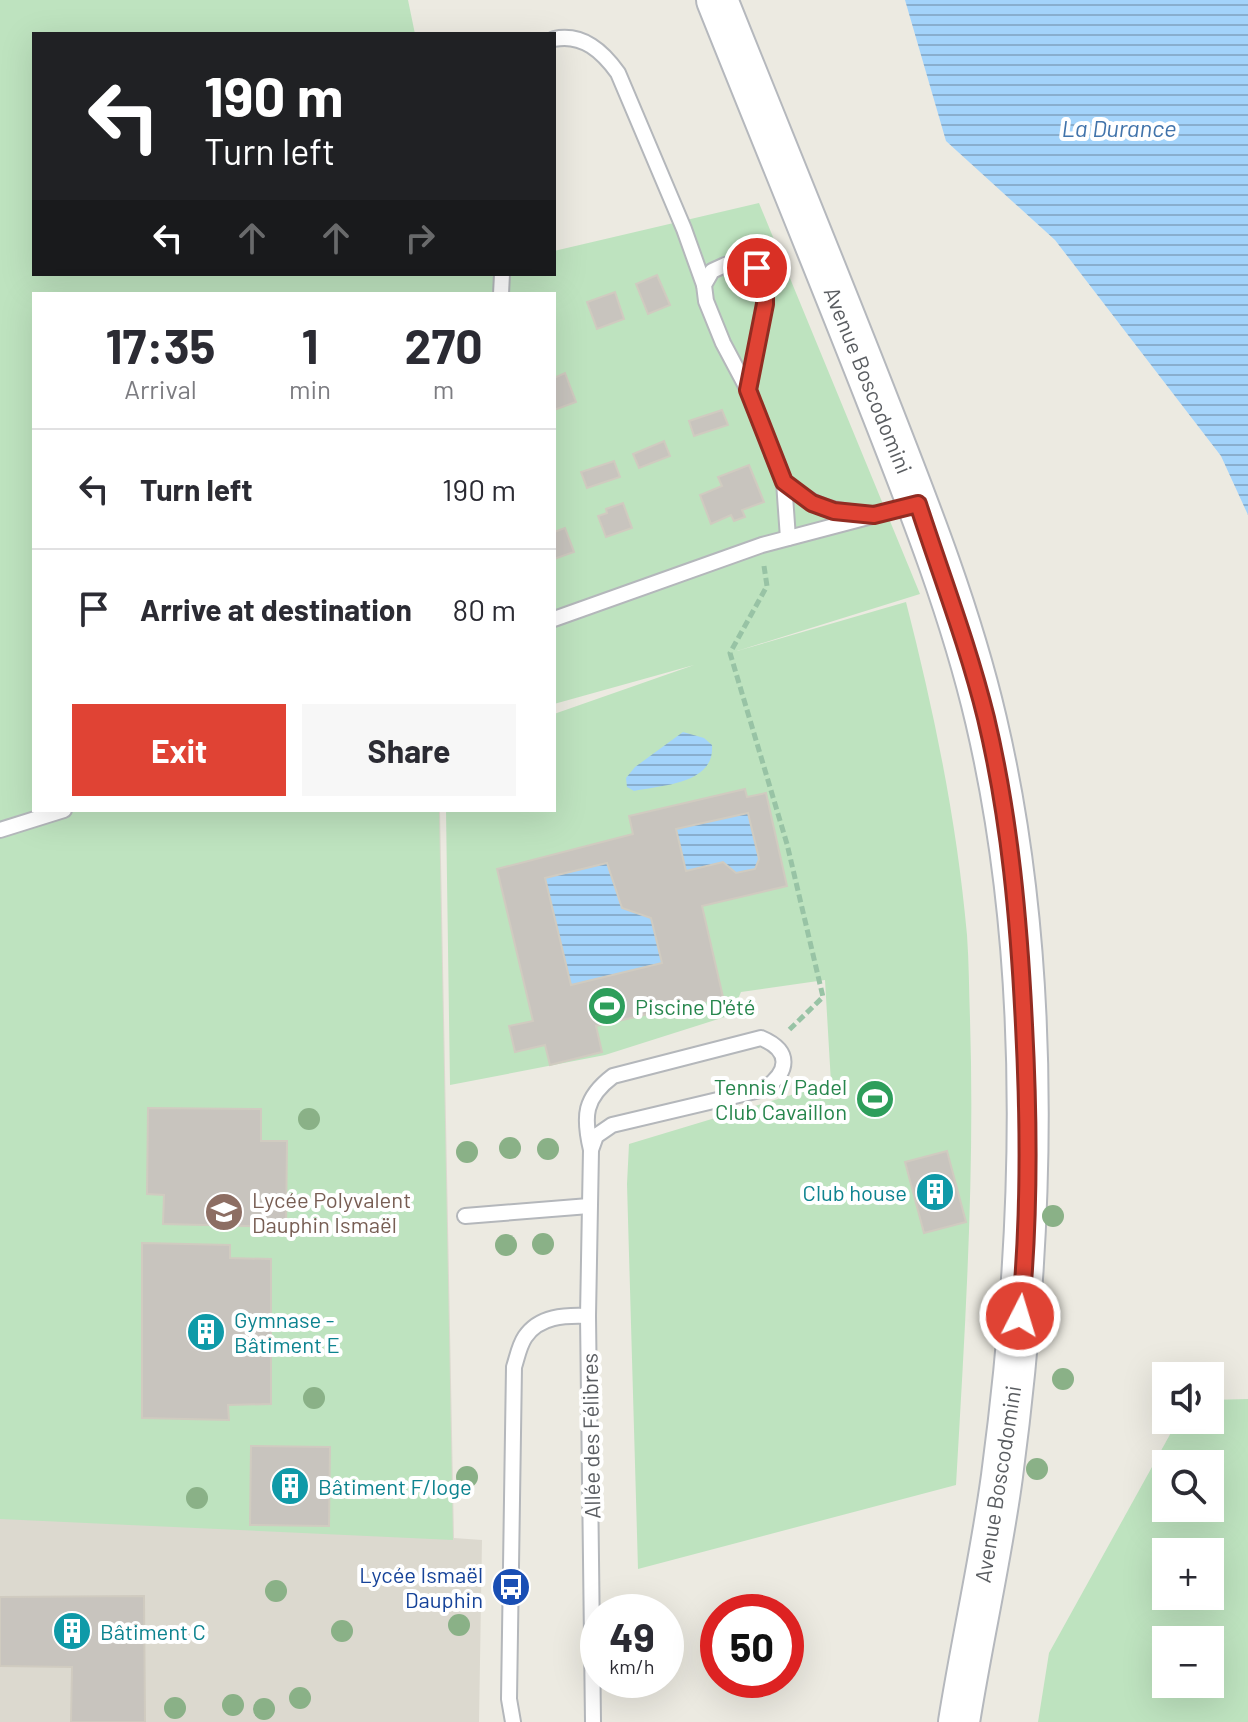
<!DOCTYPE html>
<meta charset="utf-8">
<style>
body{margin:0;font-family:Barlow,sans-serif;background:#f7f7f7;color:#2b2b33;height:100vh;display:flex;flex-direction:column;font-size:30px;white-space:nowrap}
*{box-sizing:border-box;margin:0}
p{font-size:26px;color:#7c7c81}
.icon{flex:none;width:44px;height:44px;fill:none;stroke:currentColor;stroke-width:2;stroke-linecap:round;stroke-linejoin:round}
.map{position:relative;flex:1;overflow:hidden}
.side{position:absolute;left:32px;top:292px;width:524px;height:520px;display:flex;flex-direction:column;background:#fff;border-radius:0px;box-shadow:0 8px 32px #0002}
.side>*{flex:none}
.hud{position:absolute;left:32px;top:32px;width:524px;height:244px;border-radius:0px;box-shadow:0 8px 32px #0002;background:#202124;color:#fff;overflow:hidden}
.tools{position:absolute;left:1152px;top:1362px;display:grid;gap:16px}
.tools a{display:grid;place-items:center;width:72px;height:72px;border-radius:0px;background:#fff;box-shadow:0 8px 32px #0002;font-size:40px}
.speed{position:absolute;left:580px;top:1594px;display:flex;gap:16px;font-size:40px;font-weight:700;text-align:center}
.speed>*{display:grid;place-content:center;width:104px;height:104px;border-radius:50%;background:#fff;box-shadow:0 8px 32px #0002;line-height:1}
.speed small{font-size:20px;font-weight:400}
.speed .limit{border:12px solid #d22;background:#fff;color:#111}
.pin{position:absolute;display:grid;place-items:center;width:68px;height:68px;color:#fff;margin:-34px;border:4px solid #fff;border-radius:50%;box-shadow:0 2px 8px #0007}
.me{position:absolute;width:88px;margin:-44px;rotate:5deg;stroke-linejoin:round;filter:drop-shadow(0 0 6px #0008)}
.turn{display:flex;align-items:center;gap:28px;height:168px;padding:0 40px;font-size:36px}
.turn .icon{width:104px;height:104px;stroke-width:2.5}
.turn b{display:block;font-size:56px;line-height:68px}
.lanes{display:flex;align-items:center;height:76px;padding:0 40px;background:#0003;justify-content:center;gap:40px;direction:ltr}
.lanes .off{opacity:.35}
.eta{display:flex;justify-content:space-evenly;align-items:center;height:136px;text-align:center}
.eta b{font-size:48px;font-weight:700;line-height:56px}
.primary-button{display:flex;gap:16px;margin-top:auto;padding:16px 40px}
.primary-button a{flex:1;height:92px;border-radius:0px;background:#e04334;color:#fff;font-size:32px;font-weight:700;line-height:92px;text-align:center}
.primary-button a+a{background:#f7f7f7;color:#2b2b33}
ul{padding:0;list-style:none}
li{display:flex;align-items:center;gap:24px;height:120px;padding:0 40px;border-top:2px solid #e1e1e2}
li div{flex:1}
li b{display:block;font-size:30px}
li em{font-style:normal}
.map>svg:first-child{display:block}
</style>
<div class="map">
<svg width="1248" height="1722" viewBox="0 0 1248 1722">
<defs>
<pattern id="water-rules" width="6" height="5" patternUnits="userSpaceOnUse" patternTransform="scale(2)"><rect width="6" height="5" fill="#a3d3fa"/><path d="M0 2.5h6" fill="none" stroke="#88aece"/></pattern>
</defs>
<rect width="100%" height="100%" fill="#eceae1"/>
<path fill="#dcd9cf" d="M224,810H440L454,1538L482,1540L479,1722H0V884Z"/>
<g fill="#bee3bf" fill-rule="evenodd">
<path d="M0,0H408L415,34H34V274H554V251L759,203L920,594L737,651L906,602C934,711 957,822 967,935C969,963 969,991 970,1019C975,1175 965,1329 956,1485L638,1569L627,1184L629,1144L831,1083L825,980L741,992L731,1015L605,1055L450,1085L446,810H554V714L694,665L554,704V294H34V810H439L453,1540L0,1519Z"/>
<path d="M1248,1399V1722H1038L1049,1653L1178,1420H1210V1400ZM1166,1464H1210V1508H1166ZM1166,1552H1210V1596H1166ZM1166,1640H1210V1684H1166Z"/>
</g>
<g fill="url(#water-rules)">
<path d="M905,0H1248V515L1221,456L1055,240L946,141Z"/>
<path d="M683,732L704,738L712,745C715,784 663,785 634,791L627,787L626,778L635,767Z"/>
<path d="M748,813L759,859L755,869L736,873L686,871L676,829Z"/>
<path d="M607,863L622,908L651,918L662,963L571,985L545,878Z"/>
</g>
<g fill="#c8c4be" stroke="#d0cbc0" stroke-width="2" fill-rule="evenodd">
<path d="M657,275L670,305L648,314L636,284Z"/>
<path d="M615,292L624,319L597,329L587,302Z"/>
<path d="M565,373L576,402L554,410V378Z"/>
<path d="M722,410L728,425L694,436L689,421Z"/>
<path d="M664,441L670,456L639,468L633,454Z"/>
<path d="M614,461L620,477L587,488L581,472Z"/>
<path d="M749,465L764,502L742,510L745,517L734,521L731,515L711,524L700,495L722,486L718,477Z"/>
<path d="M623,503L632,528L606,537L598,516L607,513L606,509Z"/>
<path d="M565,528L574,552L554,559V532Z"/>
<path d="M745,789L747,797L766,793L787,886L702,906L723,997L596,1026L602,1052L550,1065L545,1045L515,1052L509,1026L533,1021L497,869L633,834L629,816ZM748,813L759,859L755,869L736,873L723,862L686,871L676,829ZM607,863L622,908L651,918L662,963L571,985L545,878Z"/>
<path d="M148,1108L261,1109V1141H287L286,1227L163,1224L164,1195L147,1194Z"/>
<path d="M947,1151L966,1222L924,1233L905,1162Z"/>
<path d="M142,1243L230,1245V1258L271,1259V1404L228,1405L229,1420L142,1418Z"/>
<path d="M251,1446L330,1447L329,1526L250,1525Z"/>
<path d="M144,1596L145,1722H71L72,1667L0,1666V1597Z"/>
</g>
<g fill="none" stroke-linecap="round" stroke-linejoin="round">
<g stroke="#b4b7bb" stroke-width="18">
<g id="service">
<path d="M554,39C583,33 603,52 618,73L684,229L704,285"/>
<path d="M501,294L502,274"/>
<path d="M748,390C751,369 769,301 765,285C762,273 755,267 746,261L725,265L712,271L704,285L706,301L723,343L748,390L784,482L788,538"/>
<path d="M784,482C815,506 826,510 866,514"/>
<path d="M554,619L762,545L914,505"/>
<path d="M0,830L64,810"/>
<path d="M591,1150L596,1136L612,1125L764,1089C789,1072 792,1051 761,1038L613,1076C584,1098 583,1116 591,1150L588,1316L593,1722"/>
<path d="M465,1216L589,1206"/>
<path d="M513,1722L509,1699L514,1367C517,1358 519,1346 525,1337C539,1316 565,1315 588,1316"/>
</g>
</g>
<g stroke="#b5b8bd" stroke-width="44">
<path id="secondary" d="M717,0C771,135 827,271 880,407C920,509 961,613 986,720C1043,963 1035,1229 1002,1476C991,1558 972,1640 959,1722"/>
</g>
<path stroke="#98c3a5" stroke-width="5" stroke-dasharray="8 4" stroke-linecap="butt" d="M764,566L767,586L730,653L787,844L823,997L788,1031"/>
<use href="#service" stroke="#fff" stroke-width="14"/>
<use href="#secondary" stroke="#fff" stroke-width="40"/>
</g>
<g fill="#8ab187">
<circle cx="309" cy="1119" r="11"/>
<circle cx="510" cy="1148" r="11"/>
<circle cx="548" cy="1149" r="11"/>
<circle cx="467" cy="1152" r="11"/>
<circle cx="1053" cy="1216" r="11"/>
<circle cx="543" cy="1244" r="11"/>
<circle cx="506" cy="1245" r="11"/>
<circle cx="1063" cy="1379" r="11"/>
<circle cx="314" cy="1398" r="11"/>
<circle cx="1037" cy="1469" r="11"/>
<circle cx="467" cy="1477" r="11"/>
<circle cx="197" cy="1498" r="11"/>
<circle cx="276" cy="1591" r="11"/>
<circle cx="459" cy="1625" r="11"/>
<circle cx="342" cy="1631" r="11"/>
<circle cx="300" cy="1698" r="11"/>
<circle cx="233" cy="1705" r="11"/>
<circle cx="175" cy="1708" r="11"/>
<circle cx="264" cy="1709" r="11"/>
</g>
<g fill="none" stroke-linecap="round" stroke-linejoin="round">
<g stroke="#922c22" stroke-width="20">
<path id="route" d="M757,268L765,286V304L748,390L784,482L812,503L834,511L874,515L918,504C941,575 968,645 986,718C1010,819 1019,922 1024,1025C1029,1121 1030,1220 1020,1316"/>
</g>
<use href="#route" stroke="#e04334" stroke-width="14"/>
</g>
<defs>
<g id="stadium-disc" transform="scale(2)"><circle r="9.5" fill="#2e9e5b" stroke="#fff"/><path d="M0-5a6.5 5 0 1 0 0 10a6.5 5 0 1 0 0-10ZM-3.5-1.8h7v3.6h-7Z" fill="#fff"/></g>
<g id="building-disc" transform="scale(2)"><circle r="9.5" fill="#0f9aa8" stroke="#fff"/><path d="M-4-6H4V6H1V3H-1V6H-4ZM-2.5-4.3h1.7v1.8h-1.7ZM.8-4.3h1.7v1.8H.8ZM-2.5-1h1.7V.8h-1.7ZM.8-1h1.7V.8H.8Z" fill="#fff"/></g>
<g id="school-disc" transform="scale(2)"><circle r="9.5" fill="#8d6e63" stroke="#fff"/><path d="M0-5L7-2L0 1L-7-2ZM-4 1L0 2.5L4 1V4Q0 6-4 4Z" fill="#fff"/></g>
<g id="bus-disc" transform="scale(2)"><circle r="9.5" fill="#1a4fb4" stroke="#fff"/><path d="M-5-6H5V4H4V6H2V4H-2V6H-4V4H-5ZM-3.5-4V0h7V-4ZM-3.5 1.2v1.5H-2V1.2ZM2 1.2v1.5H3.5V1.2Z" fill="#fff"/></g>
</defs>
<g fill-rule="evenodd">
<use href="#stadium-disc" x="607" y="1006"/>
<use href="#stadium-disc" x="875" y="1099"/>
<use href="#building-disc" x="935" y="1192"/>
<use href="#school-disc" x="224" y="1212"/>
<use href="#building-disc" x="206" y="1332"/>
<use href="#building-disc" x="290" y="1486"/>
<use href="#bus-disc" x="511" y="1587"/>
<use href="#building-disc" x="72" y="1631"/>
</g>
<g text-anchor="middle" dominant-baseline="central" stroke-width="8" stroke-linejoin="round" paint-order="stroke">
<g font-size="22" fill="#5a5d61" stroke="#fff">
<text transform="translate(869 380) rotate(68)">Avenue Boscodomini</text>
<text transform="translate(590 1436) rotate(-91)">Allée des Félibres</text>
<text transform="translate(997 1484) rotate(-81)">Avenue Boscodomini</text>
</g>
<g font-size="22" fill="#27864d" stroke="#fff" text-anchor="start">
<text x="635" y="1006">Piscine D'été</text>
<text x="847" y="1086" text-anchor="end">Tennis / Padel<tspan x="847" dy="25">Club Cavaillon</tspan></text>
</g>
<g font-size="22" fill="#0d838f" stroke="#fff" text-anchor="start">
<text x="907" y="1192" text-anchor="end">Club house</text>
<text x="234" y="1319">Gymnase -<tspan x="234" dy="25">Bâtiment E</tspan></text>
<text x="318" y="1486">Bâtiment F/loge</text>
<text x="100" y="1631">Bâtiment C</text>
</g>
<g font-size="22" fill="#785e54" stroke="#fff" text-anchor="start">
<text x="252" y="1199">Lycée Polyvalent<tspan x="252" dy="25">Dauphin Ismaël</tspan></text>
</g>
<g font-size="22" fill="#164399" stroke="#fff" text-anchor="end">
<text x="483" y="1574">Lycée Ismaël<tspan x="483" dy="25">Dauphin</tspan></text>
</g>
<g font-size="24" font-style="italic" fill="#4274ab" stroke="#fff">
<text x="1119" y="127">La Durance</text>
</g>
</g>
</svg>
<div class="tools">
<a><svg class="icon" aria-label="sound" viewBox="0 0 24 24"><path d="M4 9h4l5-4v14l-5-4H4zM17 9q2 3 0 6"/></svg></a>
<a><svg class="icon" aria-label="search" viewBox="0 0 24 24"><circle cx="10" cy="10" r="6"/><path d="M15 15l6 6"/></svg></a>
<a>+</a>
<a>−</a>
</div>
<div class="speed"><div>49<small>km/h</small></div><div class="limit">50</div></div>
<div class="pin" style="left:757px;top:268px;background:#d93025"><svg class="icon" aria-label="arrive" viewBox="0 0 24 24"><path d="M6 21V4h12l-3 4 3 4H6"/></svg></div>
<svg class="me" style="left:1020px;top:1316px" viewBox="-20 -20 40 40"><circle r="17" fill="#e04334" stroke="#fff" stroke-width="3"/><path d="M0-11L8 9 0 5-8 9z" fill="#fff"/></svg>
<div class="hud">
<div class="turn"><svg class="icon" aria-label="left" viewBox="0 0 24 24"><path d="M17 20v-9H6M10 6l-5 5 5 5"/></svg><div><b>190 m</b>Turn left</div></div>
<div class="lanes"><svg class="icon" aria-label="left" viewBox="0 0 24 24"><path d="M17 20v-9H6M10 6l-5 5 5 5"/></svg><svg class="icon off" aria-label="ahead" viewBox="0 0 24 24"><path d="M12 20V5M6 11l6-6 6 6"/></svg><svg class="icon off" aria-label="ahead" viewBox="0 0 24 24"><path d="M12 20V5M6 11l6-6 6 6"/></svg><svg class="icon off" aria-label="right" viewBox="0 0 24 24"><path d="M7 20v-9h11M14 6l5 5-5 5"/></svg></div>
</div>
<section class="side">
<div class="eta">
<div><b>17:35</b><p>Arrival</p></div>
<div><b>1</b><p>min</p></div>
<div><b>270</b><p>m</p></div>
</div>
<ul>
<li><svg class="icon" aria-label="left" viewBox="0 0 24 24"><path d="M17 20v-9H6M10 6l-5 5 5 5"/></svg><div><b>Turn left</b></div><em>190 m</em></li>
<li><svg class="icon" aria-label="arrive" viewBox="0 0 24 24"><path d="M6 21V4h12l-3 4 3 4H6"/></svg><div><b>Arrive at destination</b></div><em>80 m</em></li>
</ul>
<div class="primary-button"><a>Exit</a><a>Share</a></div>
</section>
</div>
